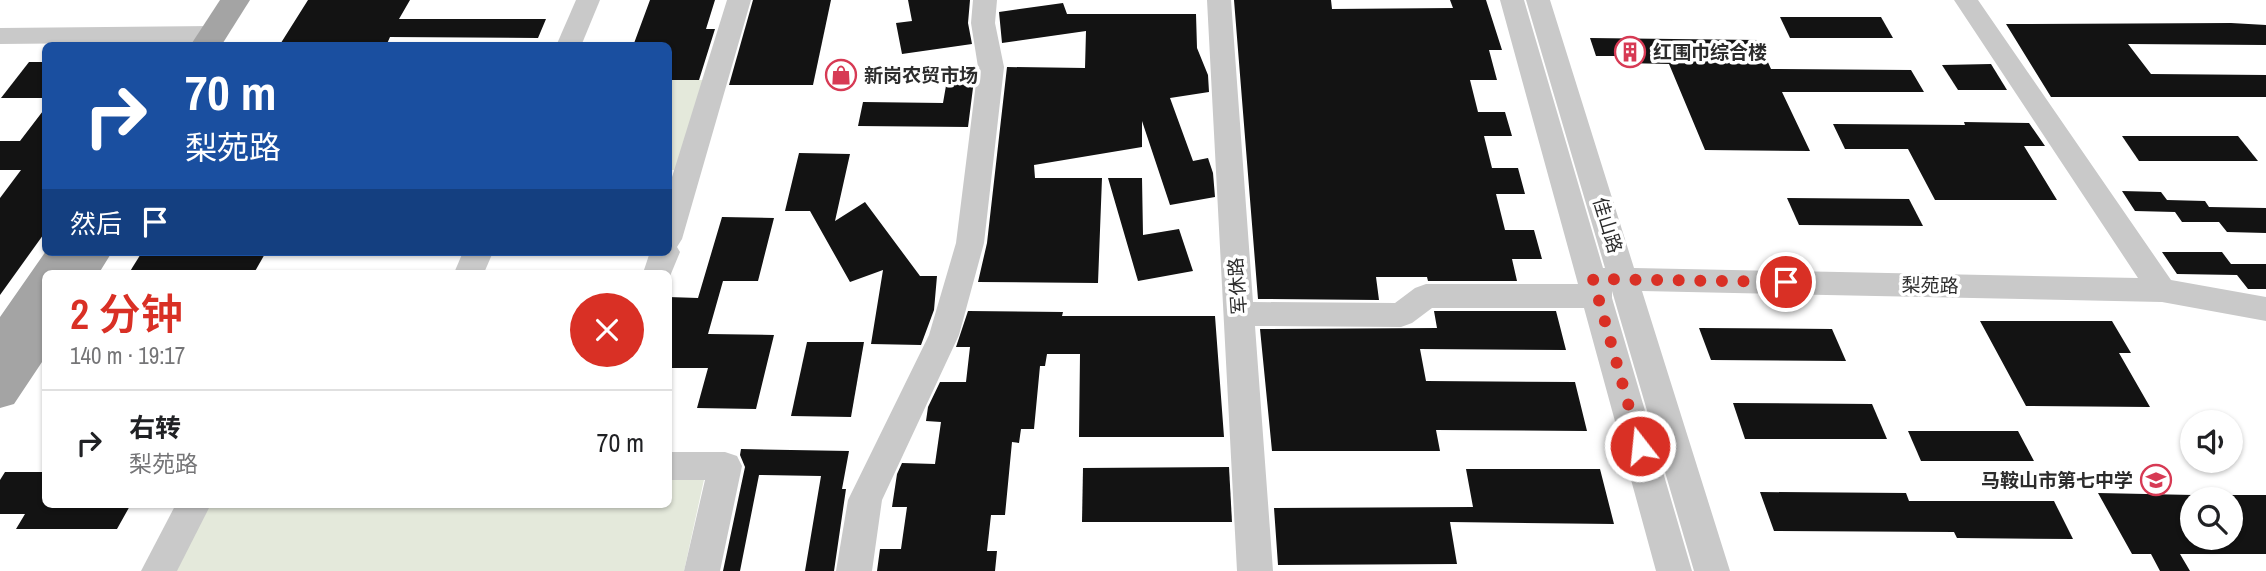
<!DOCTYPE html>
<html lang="zh">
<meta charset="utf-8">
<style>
body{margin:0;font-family:"Archivo Narrow","Noto Sans SC",sans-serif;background:#f2f2f2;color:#202124;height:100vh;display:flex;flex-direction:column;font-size:26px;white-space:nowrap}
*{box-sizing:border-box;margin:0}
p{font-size:23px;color:#757577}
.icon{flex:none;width:38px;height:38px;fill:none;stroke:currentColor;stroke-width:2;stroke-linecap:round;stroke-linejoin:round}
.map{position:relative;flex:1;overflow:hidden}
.sheet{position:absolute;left:42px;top:270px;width:630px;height:238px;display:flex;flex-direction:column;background:#fff;border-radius:10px;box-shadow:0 2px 5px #0004}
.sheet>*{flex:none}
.banner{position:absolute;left:42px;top:42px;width:630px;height:214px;border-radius:10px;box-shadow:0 2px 5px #0004;background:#1a4fa0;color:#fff;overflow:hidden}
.fabs{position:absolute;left:2180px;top:410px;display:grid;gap:14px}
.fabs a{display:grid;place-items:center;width:63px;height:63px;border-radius:50%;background:#fff;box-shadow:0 2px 5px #0004;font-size:35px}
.pin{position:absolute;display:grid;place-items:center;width:60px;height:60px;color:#fff;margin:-30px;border:4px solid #fff;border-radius:50%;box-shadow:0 2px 7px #0007}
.me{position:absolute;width:77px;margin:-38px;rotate:344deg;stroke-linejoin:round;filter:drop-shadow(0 0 5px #0008)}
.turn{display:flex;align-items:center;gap:24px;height:147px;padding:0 28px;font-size:32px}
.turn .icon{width:91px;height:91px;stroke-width:2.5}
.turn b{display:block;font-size:49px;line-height:60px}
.then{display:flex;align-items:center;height:66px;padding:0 28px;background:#0003;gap:14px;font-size:26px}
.round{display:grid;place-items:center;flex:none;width:74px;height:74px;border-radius:37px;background:#f2f2f2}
.overview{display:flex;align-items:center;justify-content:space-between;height:119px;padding:0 28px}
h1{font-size:42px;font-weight:600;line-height:52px;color:#d93025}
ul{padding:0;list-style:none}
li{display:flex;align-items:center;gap:21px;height:105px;padding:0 28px;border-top:2px solid #e0e0e0}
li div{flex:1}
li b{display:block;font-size:26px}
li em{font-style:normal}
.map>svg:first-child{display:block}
</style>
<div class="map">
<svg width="2266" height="571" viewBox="0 0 2266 571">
<rect width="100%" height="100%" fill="#fff"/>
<g fill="#e4e9db">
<path d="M669,80H703L676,170H669Z"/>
<path d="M705,475L684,571H168L202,504H668L669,476Z"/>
</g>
<g fill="#131313">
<path d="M308,0H410L399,19H546L538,38L390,37L386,46H279Z"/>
<path d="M650,0H715L706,29H715L699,80H668V46H633Z"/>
<path d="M753,0H831L813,85H729Z"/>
<path d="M908,0H970L968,23L972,44L902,54L896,23L912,21Z"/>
<path d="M1234,0H1331L1332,9L1453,8L1450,0H1486L1502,50H1489L1497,80H1470L1478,112H1505L1512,136H1484L1492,168H1518L1525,194H1496L1505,230H1534L1542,259H1512L1517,281H1428L1427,277H1376L1379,300L1258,299Z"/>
<path d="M1063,3L1067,14H1196L1197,48L1208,75L1209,92L1170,98L1193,161L1208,158L1213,173L1215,197L1170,205L1142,121V147L1034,165L1035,178H1102L1098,283L978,282L987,243L1007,67L1085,68L1086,31L1002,43L999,12Z"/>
<path d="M1780,17H1881L1893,38H1790Z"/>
<path d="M2231,23L2266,25V45L2128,44L2151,74L2266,75V97H2051L2006,24Z"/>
<path d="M1590,38L1758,40L1771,69L1911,70L1924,92H1782L1810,151L1705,150L1669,64L1624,63L1622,56H1596Z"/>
<path d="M29,62H46V98H1Z"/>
<path d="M1991,64L2007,90H1958L1942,65Z"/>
<path d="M947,80H974L968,127L858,126L863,102L943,103Z"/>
<path d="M46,107V231L0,295V198L21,170H0V141H20Z"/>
<path d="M1964,122L2029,123L2045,146H2024L2057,200H1935L1908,149H1845L1833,124L1965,125Z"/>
<path d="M2122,136H2238L2258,161H2139Z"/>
<path d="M799,153L850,154L835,221L865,202L920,276H937L934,310L921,345L871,344L883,270L850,282L810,211H785Z"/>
<path d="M1108,178H1142L1143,235L1179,229L1193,271L1138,281Z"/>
<path d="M2122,191L2161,192L2167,200L2205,201L2209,207L2266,208V233L2227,232L2219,222H2182L2175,212L2135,211Z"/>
<path d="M1787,198L1909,199L1923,226L1799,225Z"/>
<path d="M722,217L774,218L758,281H723L708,334L774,335L756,409L697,408L708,368H668V297L698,298Z"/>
<path d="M142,252H266L254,273H129Z"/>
<path d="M2162,252H2222L2231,264H2266V289H2248L2237,275L2177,274Z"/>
<path d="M968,311L1063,312L1062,316H1215L1224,437H1079L1080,354H1047L1045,366H1040L1034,429H1021L1019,443L1012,442L1005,515H991L987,551H997L995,571H877L880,549H901L907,507H892L897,474L902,463L935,464L941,422L926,421L928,407L940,382H966L970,347H956Z"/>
<path d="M1434,311H1556L1566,350L1420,349L1426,381L1575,382L1587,431L1436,430L1440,451H1272L1260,329L1437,328Z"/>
<path d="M1980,321H2112L2131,353H2119L2150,407L2026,406Z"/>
<path d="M1699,328L1832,329L1846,361L1711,360Z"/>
<path d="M807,342H864L851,417L791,416Z"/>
<path d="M1733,403L1872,404L1887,439H1745Z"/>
<path d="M1908,431H2018L2034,461H1921Z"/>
<path d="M741,449L849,451L842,489H846L834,571H805L821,476L759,475L740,571H723L745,467L740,455Z"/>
<path d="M1229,467L1232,522H1082L1083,468Z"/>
<path d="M1466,469H1600L1614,524L1450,522L1457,564L1278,565L1274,508L1473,507Z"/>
<path d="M5,472H46V504H131L117,529H16L25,514H0V480Z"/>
<path d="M1760,492L1906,493L1909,501H2054L2073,539L1957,538L1954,532L1774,531Z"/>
<path d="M2098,493L2193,495V537H2231V495H2266V554H2180L2190,571H2160L2151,554H2132Z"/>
</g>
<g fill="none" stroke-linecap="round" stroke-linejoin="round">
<g fill="#c9c9c9" fill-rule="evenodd">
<path d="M576,0H600L581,46H556Z"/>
<path d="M727,0H751L682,239L677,247L680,252L668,281V273H643L650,252H668V190Z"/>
<path d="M973,0H997L995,23L1004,67L984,243L959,335L882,500L872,571H836L848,500L929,335L956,243L978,67L971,23Z"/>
<path d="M1207,0H1231L1253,302L1395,303L1415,288L1426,284H1578L1500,0H1524L1603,268H1605L1526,0H1550L1634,268L2138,278L1954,0H1978L2171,280L2266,297V321L2162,302L1642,291L1730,571H1694L1612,291V298L1692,571H1656L1584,308H1432L1412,323L1401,327L1255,326L1273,571H1237Z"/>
<path d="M213,26L222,28L225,34L222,40L213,42L0,44V28Z"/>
<path d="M463,252H493L484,273H454Z"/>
<path d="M668,452H725L737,456L742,466L720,571H684L705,480H668Z"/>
<path d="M176,504H211L177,571H141Z"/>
</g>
<g fill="#a4a4a4" fill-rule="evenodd">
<path d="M220,0H250L221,46H190Z"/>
<path d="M46,251L112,252L99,273H46V356L14,404L0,408V317Z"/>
</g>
</g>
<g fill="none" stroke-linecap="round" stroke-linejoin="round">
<path stroke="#d93025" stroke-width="12" stroke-dasharray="0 21.6" d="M1640,446L1593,279L1786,282"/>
</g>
<defs>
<g id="building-ring" transform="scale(1.575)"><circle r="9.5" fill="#fff" stroke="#d73a54" stroke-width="1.5"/><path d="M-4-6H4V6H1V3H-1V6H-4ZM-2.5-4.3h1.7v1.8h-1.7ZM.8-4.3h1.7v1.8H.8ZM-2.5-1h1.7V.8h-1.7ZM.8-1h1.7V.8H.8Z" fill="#d73a54"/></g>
<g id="shop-ring" transform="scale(1.575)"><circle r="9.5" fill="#fff" stroke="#d73a54" stroke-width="1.5"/><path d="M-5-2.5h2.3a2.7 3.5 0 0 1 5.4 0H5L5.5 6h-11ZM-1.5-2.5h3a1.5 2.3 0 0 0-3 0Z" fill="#d73a54"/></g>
<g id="school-ring" transform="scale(1.575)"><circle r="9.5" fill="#fff" stroke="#d73a54" stroke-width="1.5"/><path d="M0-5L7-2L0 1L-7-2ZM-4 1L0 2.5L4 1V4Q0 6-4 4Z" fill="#d73a54"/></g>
</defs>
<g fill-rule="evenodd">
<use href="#building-ring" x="1630" y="52"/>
<use href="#shop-ring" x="841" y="75"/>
<use href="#school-ring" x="2156" y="480"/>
</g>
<g text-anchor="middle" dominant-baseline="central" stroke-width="7" stroke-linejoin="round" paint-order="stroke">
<g font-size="19" font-weight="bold" fill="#2c2c2c" stroke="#fff" text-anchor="start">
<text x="1653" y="52">红围巾综合楼</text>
<text x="864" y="75">新岗农贸市场</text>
<text x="2133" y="480" text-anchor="end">马鞍山市第七中学</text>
</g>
<g font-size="19" fill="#2c2c2c" stroke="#fff">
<text transform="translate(1608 225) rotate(73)">佳山路</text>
<text transform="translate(1930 285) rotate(1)">梨苑路</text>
<text transform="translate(1237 286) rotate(-94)">军休路</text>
</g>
</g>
</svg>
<div class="fabs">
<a><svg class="icon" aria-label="sound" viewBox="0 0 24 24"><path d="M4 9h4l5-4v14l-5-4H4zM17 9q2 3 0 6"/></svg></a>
<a><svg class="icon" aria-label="search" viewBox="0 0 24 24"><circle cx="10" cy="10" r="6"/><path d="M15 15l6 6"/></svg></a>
</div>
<div class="pin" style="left:1786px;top:282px;background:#d93025"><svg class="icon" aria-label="arrive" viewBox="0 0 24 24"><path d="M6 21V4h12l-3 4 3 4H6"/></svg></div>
<svg class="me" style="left:1640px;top:446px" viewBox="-20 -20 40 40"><circle r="17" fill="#d93025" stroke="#fff" stroke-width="3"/><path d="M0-11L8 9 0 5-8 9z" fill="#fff"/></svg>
<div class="banner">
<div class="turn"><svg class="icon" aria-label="right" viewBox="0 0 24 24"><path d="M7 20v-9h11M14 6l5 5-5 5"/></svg><div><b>70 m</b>梨苑路</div></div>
<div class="then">然后<svg class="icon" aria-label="arrive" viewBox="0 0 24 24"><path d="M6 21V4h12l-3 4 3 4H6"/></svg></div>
</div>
<section class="sheet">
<div class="overview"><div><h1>2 分钟</h1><p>140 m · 19:17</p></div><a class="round" style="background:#d93025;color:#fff"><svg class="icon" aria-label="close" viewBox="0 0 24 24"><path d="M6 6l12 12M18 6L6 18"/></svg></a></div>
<ul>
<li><svg class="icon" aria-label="right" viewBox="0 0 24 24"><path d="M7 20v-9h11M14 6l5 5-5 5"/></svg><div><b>右转</b><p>梨苑路</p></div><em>70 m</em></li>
</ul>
</section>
</div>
